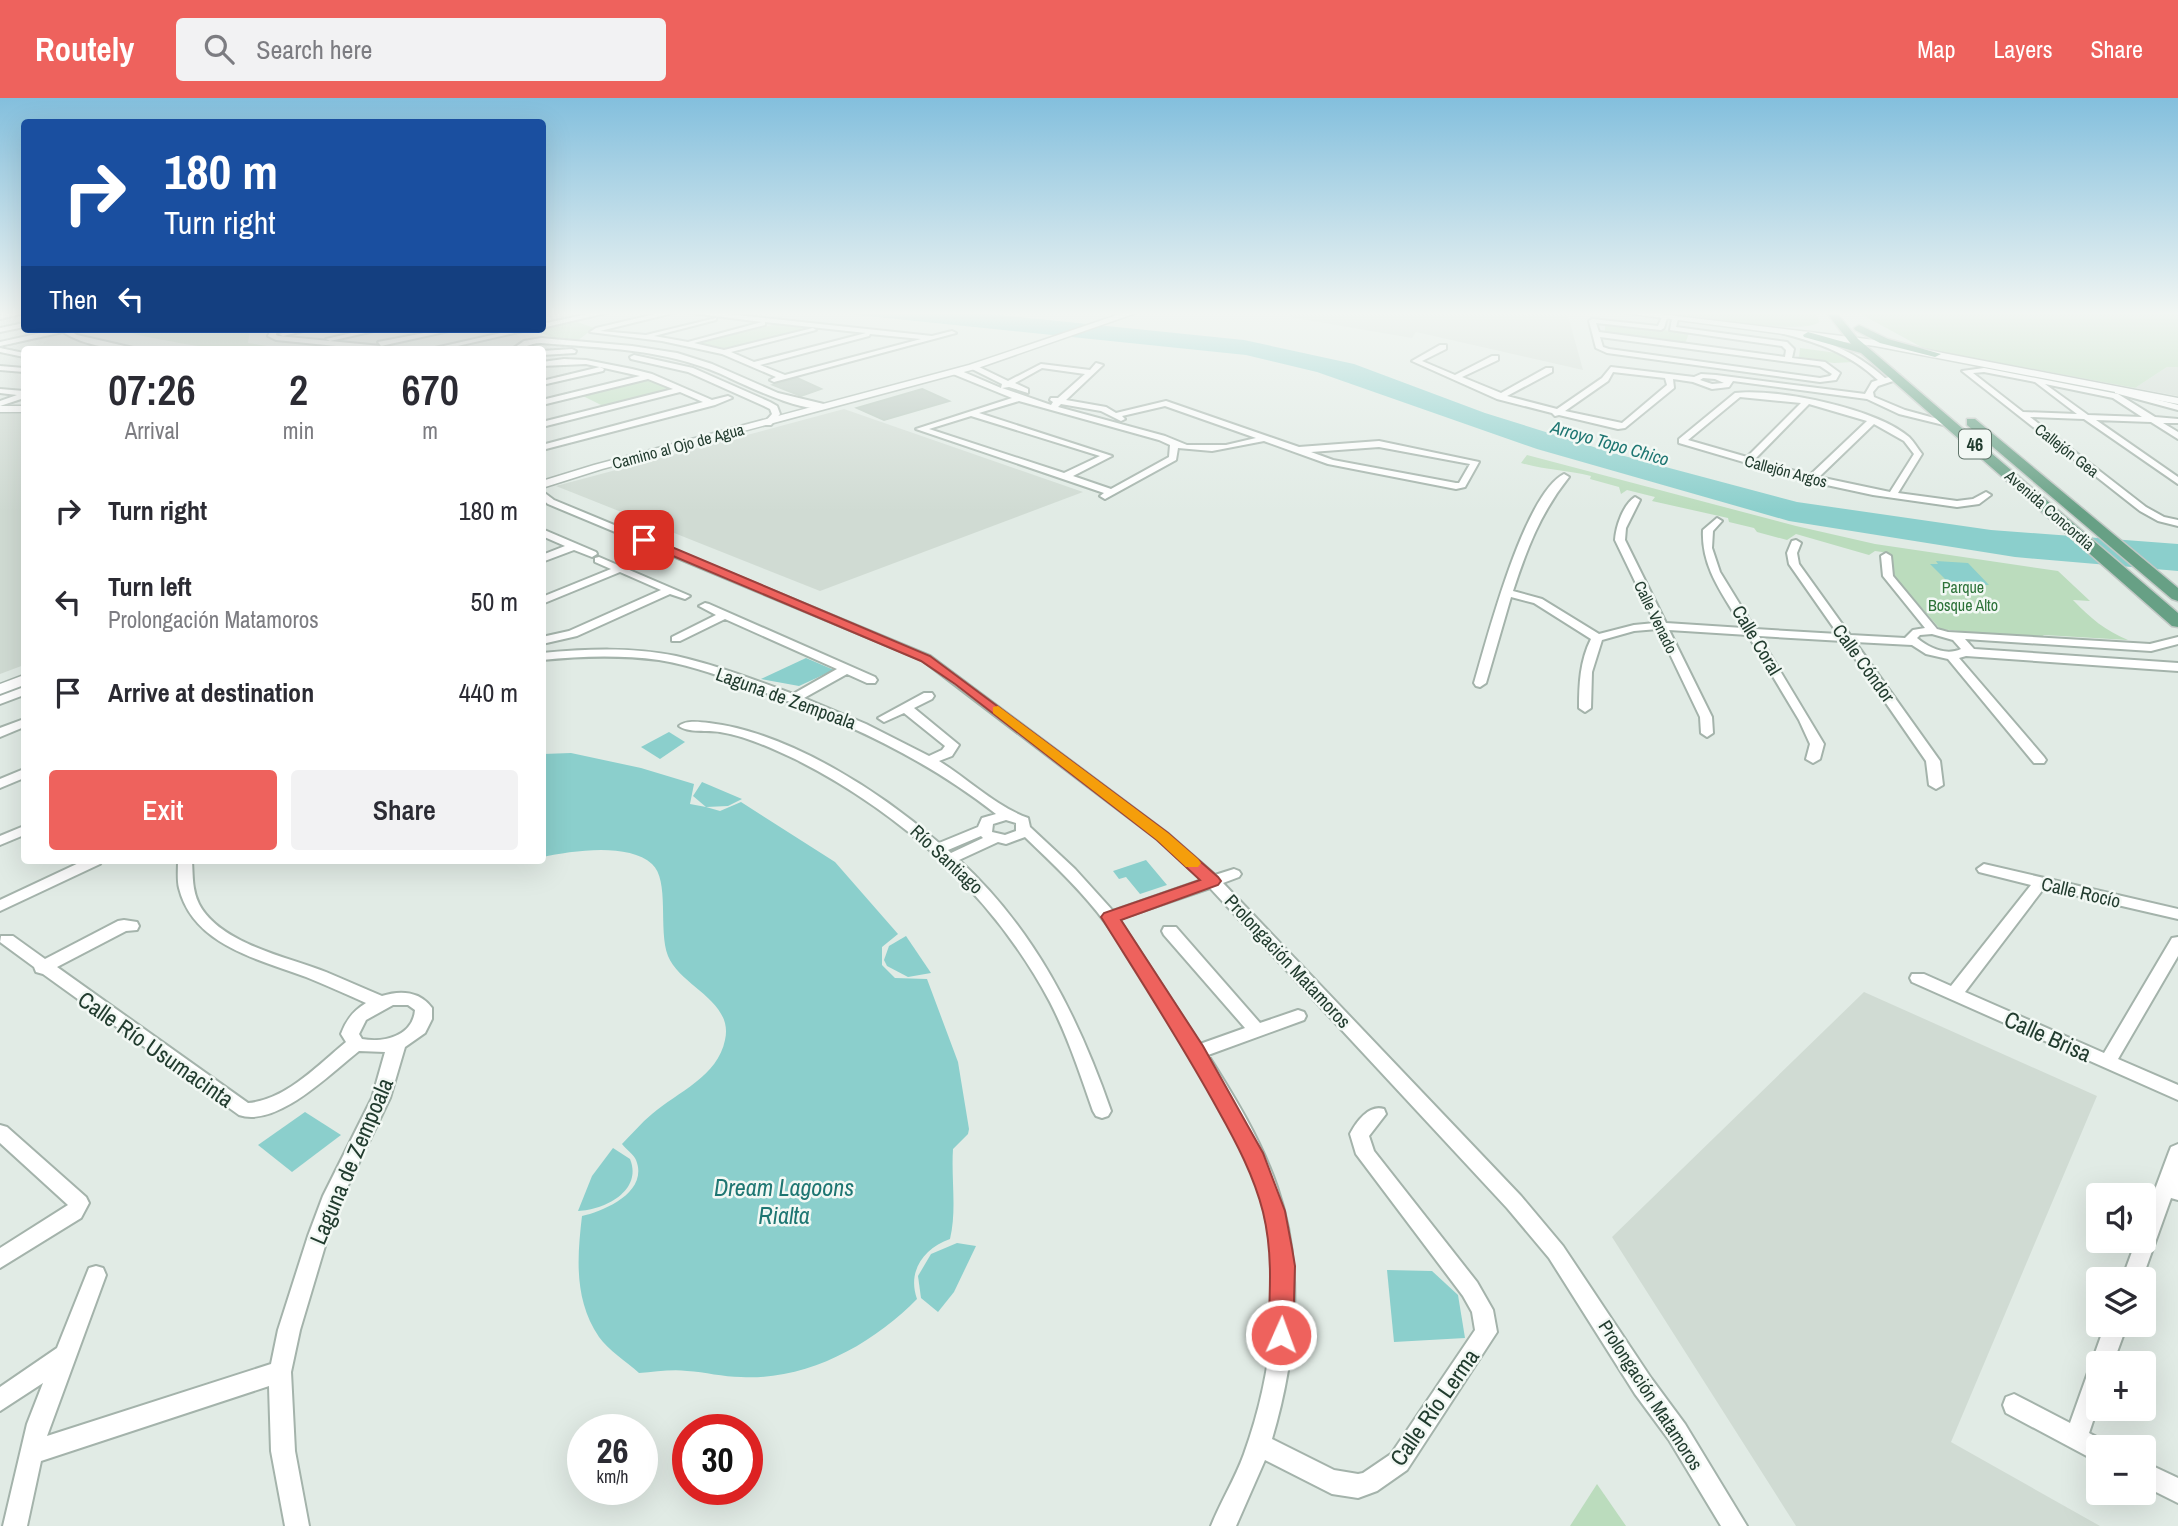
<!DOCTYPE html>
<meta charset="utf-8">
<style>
body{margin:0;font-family:"Archivo Narrow",sans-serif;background:#f2f2f3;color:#2b2b33;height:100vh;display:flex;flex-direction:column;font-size:26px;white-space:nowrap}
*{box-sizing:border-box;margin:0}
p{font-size:23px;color:#7c7c81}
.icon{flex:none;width:38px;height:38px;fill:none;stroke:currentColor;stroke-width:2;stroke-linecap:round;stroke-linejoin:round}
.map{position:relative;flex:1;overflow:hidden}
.details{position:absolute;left:21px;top:248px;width:525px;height:518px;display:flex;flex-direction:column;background:#fff;border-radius:7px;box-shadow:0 7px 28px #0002}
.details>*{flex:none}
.top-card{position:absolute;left:21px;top:21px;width:525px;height:214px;border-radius:7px;box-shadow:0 7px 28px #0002;background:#1a4fa0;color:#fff;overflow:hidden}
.controls{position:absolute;left:2086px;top:1085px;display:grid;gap:14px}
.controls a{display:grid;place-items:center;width:70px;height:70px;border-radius:7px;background:#fff;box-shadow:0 7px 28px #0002;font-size:35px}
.speed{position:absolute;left:567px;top:1316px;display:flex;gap:14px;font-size:35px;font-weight:700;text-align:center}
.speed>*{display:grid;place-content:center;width:91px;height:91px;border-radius:50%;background:#fff;box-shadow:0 7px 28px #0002;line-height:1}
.speed small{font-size:18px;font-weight:400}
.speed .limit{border:10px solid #d22;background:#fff;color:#111}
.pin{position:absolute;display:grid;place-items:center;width:60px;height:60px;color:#fff;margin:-30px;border-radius:14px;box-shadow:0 4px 10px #0006}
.me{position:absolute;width:77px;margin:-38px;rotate:2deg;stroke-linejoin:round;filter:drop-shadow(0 0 5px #0008)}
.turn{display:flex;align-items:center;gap:24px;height:147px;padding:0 28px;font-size:32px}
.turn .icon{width:91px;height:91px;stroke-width:2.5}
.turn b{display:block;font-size:49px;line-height:60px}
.then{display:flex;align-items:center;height:66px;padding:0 28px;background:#0003;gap:14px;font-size:26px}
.eta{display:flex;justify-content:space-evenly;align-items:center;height:119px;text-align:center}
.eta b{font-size:42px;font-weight:600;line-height:49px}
.primary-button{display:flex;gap:14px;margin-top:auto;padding:14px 28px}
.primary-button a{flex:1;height:80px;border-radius:7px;background:#ee625d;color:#fff;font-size:28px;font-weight:600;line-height:80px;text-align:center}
.primary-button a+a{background:#f2f2f3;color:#2b2b33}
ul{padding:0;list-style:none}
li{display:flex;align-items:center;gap:21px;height:91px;padding:0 28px}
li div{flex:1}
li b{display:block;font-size:26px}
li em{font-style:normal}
header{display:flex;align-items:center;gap:42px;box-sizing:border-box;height:98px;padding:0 35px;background:#ee625d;color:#fff}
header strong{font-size:33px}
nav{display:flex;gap:38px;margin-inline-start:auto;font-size:24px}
.search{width:490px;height:63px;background:#f2f2f3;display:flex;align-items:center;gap:18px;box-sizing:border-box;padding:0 24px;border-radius:7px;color:#7c7c81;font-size:26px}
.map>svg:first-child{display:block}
</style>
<header>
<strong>Routely</strong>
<div class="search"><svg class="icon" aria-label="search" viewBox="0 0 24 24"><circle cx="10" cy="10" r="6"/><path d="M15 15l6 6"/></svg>Search here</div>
<nav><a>Map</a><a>Layers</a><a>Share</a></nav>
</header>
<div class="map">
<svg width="2178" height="1428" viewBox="0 0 2178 1428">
<rect width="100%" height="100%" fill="#e1ebe5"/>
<g fill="#d0dbd3">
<path d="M1288,214H1567L1583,272L1416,234L1412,240L1289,219Z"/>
<path d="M2167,269H2178V298L2135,290Z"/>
<path d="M844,311L1083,394L820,493L556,388Z"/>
<path d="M0,315L24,316V567L0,576Z"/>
<path d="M1864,894L2097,998L1951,1344L2100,1428H1796L1612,1139Z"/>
</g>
<g fill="#bbdcbd">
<path d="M1659,214H1816L1819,224C1803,238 1686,217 1659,214Z"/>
<path d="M1857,214H2178V269H2167L2135,290L1925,251Z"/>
<path d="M575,223L594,230L577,243L552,240L537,232Z"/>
<path d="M1605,225L1689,235L1685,246L1605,235Z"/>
<path d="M776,226L812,230L728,251L698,245Z"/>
<path d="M108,231H250L248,245L267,248C230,260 149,238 108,231Z"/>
<path d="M1800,250L1844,256L1854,264L1834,265L1799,260Z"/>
<path d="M648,281L670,291L603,308L583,298Z"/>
<path d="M1527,357L1796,428L1875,446L2058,473L2090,503L2073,502C2091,521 2105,532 2128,542L2044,537L2038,541L1940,531L1895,479L1889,455L1875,453L1869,457L1796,436L1787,442L1757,434L1754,430L1729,424L1728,420L1652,403L1655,399L1627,392L1621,396L1619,389L1590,381L1591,378C1567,372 1544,372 1521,365Z"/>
<path d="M1597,1386L1626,1428H1570Z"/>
</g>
<g fill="#8bcfcc">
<path d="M829,214H969L1244,242L1354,266L1485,315L1613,355L1797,404L1991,432L2178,446V473L2015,459L1789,423L1537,351L1317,274L1246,257Z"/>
<path d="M1936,463L1968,465L1989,487L1949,485L1930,466H1938Z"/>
<path d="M806,560L834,572L799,588L761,581Z"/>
<path d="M669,634L685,644L660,661L641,649Z"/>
<path d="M571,655L641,670L694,686L690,706L706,709L693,698L702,684L742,701L728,708L706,709L720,713L741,704L835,764L898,836L882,849V867L895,880L927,881L958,964L969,1031L968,1036L953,1051C951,1081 957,1112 950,1141C924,1150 907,1173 917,1201C873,1246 807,1283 741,1279C723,1279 705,1274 687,1273C672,1271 655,1274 639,1275C627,1264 608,1252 599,1239C574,1202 577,1160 582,1118C604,1113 649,1094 636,1062C634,1057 626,1051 622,1046C632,1036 641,1025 652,1016C678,994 718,978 725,942C734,903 681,889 668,858C658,832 670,782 652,766C628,744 571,753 543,759V656Z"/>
<path d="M1146,762L1167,787L1140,796L1126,779L1119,781L1113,773Z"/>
<path d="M906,838L931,875L908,879L887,868L884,862L889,848Z"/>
<path d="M305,1014L341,1037L292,1074L258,1047Z"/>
<path d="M613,1050L630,1061C643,1093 604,1112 578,1113L592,1078Z"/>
<path d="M957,1145L976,1148L954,1194L938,1214L921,1200L918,1178L931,1156Z"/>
<path d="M1387,1172L1432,1173L1458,1197L1465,1240L1394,1244Z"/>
</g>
<g fill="#b7c6bd" stroke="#b4c5ba" stroke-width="2">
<path d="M797,280L821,291L801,298L773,287Z"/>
<path d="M922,291L949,303L884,322L857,310Z"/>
</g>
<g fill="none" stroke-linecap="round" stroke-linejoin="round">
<g stroke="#a4b3ab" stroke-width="4">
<g id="minor">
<path d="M12,214L24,215L0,221V217Z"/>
<path d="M597,214H610L542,230V226Z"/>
<path d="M664,214H677L600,233L646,237L716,220V222L654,238L688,244L762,224L684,214H708L932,238L952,233L956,235L774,284L770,282L776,279L722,256L662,243L590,234L596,230ZM765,224L866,235L754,264L731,254L816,232L813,230L724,252L694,245L765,227ZM870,236L921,241L785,277L760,267L869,238Z"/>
<path d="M1662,219L1667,220L1664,230L1661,232L1596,225L1599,234L1785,259L1786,252L1782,248L1670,232L1672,221L1675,219L1678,221L1676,229L1787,244L1794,251L1792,260L1825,264L1840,275L1836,282L1820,284L1607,255L1596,250L1589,223L1592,221L1658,228ZM1600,239L1820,268L1832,276L1830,278L1820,280L1609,251L1603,249Z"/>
<path d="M24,225V229L0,234V230Z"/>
<path d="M59,231H72L70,233L77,237L142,252C117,252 84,248 63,234L0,248V244Z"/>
<path d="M271,231H277L276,237L278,238L381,248L378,244L445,231H458L381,248L402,252H376L276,242L268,238Z"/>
<path d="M298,231H312L283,238L279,236Z"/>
<path d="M369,231H383L330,243L326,241Z"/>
<path d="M519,231H532L440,252H426Z"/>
<path d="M1783,232C1825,242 1852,251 1885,280L1899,277V281L1878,288L1873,294L1874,299L1905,312L1956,326L1952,329L1899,316L1867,301L1733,283L1729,289L1712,291L1693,284L1673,281L1674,290L1625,330L1618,331L1559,317L1555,318L1552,315L1497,301L1412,263L1440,247H1446V251L1422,263L1455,277L1492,258H1498V262L1462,279L1501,295L1546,270H1552V274L1507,298L1557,311L1602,280L1611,269L1694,279L1701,276L1716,277L1865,296L1872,284L1878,282C1849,255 1819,245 1781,235ZM1613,274L1665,280L1667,287L1622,325L1565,313L1608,283ZM1703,280L1715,281L1724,285L1712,286L1700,282Z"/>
<path d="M541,240L632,248L677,255L712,266L778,295L832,308C810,320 743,286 721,276C664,251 602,250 541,245C529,245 522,252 511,252L524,243Z"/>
<path d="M0,250L24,255V259L0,254Z"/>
<path d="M572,251L576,253L575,255L542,257V253Z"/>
<path d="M634,257L693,270L770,304L777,308L780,316L771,327H765L764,325L772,316L770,311L764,308L688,274L631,261L630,259Z"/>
<path d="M564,261L586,262L632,271L652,276L712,302L728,298L732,300L715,307L542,352V347L703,304L680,294L542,329V324L673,291L648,281L542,307V302L640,278L586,266L542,268V264Z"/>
<path d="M1096,265L1103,267L1066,302L1106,309L1116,315L1166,303L1299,349L1379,343L1479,364L1465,389L1456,391L1328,366L1264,343L1212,353L1178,350L1176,362L1105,401L1100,398L1104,395L916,331L1012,300L953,276V272H959L1001,290L1002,286L968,269L975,267L1008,283L1041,266L1090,272ZM1042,270L1085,276L1058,300H1051L1050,302L1053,304L1051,307L1002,290L1009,289L1028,295V291L1015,285ZM1019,303L1159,342L1170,347L1169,359L1111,391L1073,378L1112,358L979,315ZM1061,306L1101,313L1121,323L1125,321L1122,318L1165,308L1256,340L1226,347H1187L1165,338L1058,309ZM971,318L1100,358L1064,375L929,331ZM1379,349L1470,366L1459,385H1456L1333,362L1311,354Z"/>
<path d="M0,268L24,270V274L0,272Z"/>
<path d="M600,269L604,271L603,273L542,287V283Z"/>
<path d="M1984,270L2118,296L2155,319L2178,321V325H2163L2178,334V341L2151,324L2096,322L2178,379V386L2084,321L2030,319L2146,409L2164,419L2178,422V428L2158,423L2140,413L1962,273ZM1984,274L2035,284L2077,316L2023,314L1973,275ZM2045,286L2113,300L2142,319L2088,317Z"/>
<path d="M0,291L24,293V300L0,308V303L17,297L0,295Z"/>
<path d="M2115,291L2178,307V312L2115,295Z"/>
<path d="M1735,295C1779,290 1877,311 1909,339C1914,344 1918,351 1922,356L1898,395L1957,403L1973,401L1986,394L1991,397L1979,406L1957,409L1873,397L1808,383L1679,345V341ZM1740,299L1801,305L1747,359L1688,342ZM1809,306L1867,323L1810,377L1754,362ZM1874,326L1904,343L1914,356L1890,394L1819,379Z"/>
<path d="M1564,376L1569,379C1541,414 1527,450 1513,493L1542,501L1599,536L1634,527L1655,525L1615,442C1616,428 1623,407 1635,399L1640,402L1626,430L1625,442L1666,525L1743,530C1724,498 1701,470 1703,432L1717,420L1722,423L1713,433L1712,450L1720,474L1755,531L1838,536L1789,466L1787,455L1792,443L1796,442L1801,445L1797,455L1799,466L1850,537L1905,540L1913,532L1925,530L1883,478L1881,458L1886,455L1891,458L1893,478L1937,531L1948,534L2150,546L2178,539V546L2151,553L1965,541L1974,551L2178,565V573L1966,558L1959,560L2044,659L2046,662L2044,665H2034L1948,561L1926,556L1912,547L1855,544L1940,663L1943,687L1936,691L1929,687L1926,663L1843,543L1759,538L1824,646L1820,661L1813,665L1806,661L1810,646L1799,622L1748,537L1669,532L1712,619L1713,635L1707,639L1701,635L1700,619L1658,531L1634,533L1602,542L1592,574L1591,610L1585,614L1579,610C1579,586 1580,563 1591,541L1534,505L1511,499L1486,585L1480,589L1476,588L1474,585C1487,541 1524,396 1564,376ZM1932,536L1953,542L1961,551C1946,558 1929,550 1917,540L1920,537Z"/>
<path d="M542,393L554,402L930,558L1167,735L1215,777L1234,771L1239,773L1241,776L1239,779L1223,785L1521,1098L1563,1148L1651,1280L1685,1326L1747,1428H1721L1669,1342L1635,1296L1549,1160L1507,1110L1210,790L1119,821L1200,946L1245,930L1164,837L1162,833L1164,829H1176L1260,925L1298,912L1304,914L1306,918L1304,922L1208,957C1234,998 1261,1042 1277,1089C1305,1169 1296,1261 1272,1341L1334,1372L1358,1376L1363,1375L1391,1356L1475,1232L1472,1214L1463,1198L1356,1056L1350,1036C1356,1024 1369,1006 1384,1011L1386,1016L1369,1038L1374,1053L1477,1184L1493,1212L1497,1234L1407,1372L1377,1393L1358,1400L1332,1396L1265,1362L1236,1428H1211C1221,1403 1235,1381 1244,1356C1274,1273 1285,1175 1258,1090C1240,1033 1205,981 1173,932C1151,896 1130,858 1105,824C1082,793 1053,766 1025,739L1006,746L998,744L959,762C1034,831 1078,918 1111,1013L1108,1018L1102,1020L1096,1018L1093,1013C1080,976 1068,939 1050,904C993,797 902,715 795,661C771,650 746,638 720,634C708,632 688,635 679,628C686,622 699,624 709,625C788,634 881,694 939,745L978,729L982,720L996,716C926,661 848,625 766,595C731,582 696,568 659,562C621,557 581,558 542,562V555C587,551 632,549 676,558C716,567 755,582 793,596L837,571L725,521L680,543H672V539L716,517L699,508L705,505L709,506L875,579L877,582L875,585H867L847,576L804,600L866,626L929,658L942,652L945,648L904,615L884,624L878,620L924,595H932L934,598L932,601L914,610L959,647L952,658L939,663C968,681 997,709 1028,720L1030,729L1075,771L1113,813L1202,782L1157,741L922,562L548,406L542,401ZM1006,722L1016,725V733L1005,737L992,734L993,726ZM981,738L983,740L951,755L948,752Z"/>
<path d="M542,431L596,454L597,456L592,459L574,452L542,464V457L565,448L542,438Z"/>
<path d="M599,459L690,498L685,501L670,496L577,538L542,546V539L569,533L661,492L620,474L542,506V499L611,471L595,464V460Z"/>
<path d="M24,589V597L0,606V598Z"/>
<path d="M24,621V629L0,639V630Z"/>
<path d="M24,671V680L0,690V681Z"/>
<path d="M24,728V737L0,747V738Z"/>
<path d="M83,763H102L100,766L0,813V802Z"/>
<path d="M178,763H192C193,778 192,792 199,806C220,846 288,859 326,874C345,882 363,890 382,898C400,892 420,893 432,910V921L425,935L405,949L390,1000L343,1098L328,1138L300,1232L291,1274L295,1353L309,1428H285L271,1353L269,1288L41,1363L27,1428H3L27,1326L43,1285L0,1313V1289L57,1250L89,1170L96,1168L103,1170L106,1177L47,1338L271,1266L278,1232L308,1138L323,1098L372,1000L385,954L359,953C331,975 277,1030 239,1017L43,876L36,874L34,869L0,844L1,838H13L45,861L118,823L124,822L137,824L139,828L137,832L126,833L57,869L248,1005C286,1002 318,967 346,944L341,936C346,922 353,913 366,905C346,896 326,887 306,879C258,861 193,847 179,790C177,782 178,772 178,763ZM393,907H408L415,912C413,938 384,945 362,941L359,936L366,922Z"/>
<path d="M1984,766L2178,811V821L2044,790L1965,894L2104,955L2172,840L2178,839V858L2118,961L2178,987V1002L1912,884L1910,880L1912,876H1924L1951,888L2031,787L1979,774L1977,771Z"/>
<path d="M0,1027L7,1029L86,1099L89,1105L81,1120L0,1170V1150L68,1107L0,1045Z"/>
<path d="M2178,1046V1102L2171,1100L2142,1181H2122L2136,1143H2144V1121L2169,1054L2171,1049Z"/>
<path d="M2105,1227H2127L2113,1265H2098V1308L2089,1335L2106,1344L2109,1349H2098V1364L2006,1315L2003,1307L2006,1299L2014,1296L2070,1325Z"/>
<path d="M2144,1364L2178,1380V1405L2144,1388Z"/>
</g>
</g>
<g stroke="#a4b3ab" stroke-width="3">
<g id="tertiary">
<path d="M1126,214H1139L975,271L602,371L542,390V383L594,367L969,267Z"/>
<path d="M1617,214H1643L1875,242L2178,300V306L1875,248Z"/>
<rect x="0" y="308" width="24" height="6"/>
<path d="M24,577V587L0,596V586Z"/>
</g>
</g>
<g stroke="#c1c8c5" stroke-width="3">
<g id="primary">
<path d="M1826,214H1836L1858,241L2178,515V529L2172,528L1861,255L1804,239L1803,237L1808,234L1851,246Z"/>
<path d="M1859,227L1888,241L1941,256L1935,259L1880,245L1855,232L1854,230Z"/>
<path d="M1967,321H1975L2178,490V503L2172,501L1967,327Z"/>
</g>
</g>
<use href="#minor" fill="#fff" fill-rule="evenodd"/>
<use href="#tertiary" fill="#fff" fill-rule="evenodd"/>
<use href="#primary" fill="#67a085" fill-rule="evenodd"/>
</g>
<linearGradient id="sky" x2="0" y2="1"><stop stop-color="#83bfdd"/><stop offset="0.52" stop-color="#f2f6f3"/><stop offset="1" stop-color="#f2f6f3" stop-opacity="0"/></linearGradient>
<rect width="2178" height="414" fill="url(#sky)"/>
<path fill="#ee625d" stroke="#9b403c" stroke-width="2" d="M640,439H648L930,558L1168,735L1218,779L1221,783L1218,787L1121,822L1203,948L1263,1055L1285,1113L1292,1150L1295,1168L1293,1237L1289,1245L1281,1248L1272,1245L1268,1237C1270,1195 1273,1155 1263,1114C1254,1078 1236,1044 1218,1012C1182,946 1141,883 1101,819L1104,815L1200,782L1157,742L955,586L921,563L640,444Z"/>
<path fill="#f59e0b" d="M998,608L1168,735L1198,761L1201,765L1198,769H1186L1157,742L993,615V609Z"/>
<g text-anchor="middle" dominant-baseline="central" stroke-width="5" stroke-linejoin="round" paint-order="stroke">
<g font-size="16" fill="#223c2f" stroke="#f2f8f4">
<text transform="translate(678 348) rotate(-15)">Camino al Ojo de Agua</text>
<text transform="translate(2067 352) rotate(38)">Callejón Gea</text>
<text transform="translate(1786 373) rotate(15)">Callejón Argos</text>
<text transform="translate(2050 412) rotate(41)">Avenida Concordia</text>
<text transform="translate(1656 519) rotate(64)">Calle Venado</text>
</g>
<g font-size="16" fill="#2d7239" stroke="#f2f8f4">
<text x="1963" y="489">Parque<tspan x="1963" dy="18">Bosque Alto</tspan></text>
</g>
<g font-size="18" font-style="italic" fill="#1e7672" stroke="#f2f8f4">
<text transform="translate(1610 345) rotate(16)">Arroyo Topo Chico</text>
</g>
<rect fill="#f2f8f4" stroke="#60746a" stroke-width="2" x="1959" y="331.5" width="32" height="29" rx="5"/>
<g font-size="18" font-weight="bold" fill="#223c2f">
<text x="1975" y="346">46</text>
</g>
<g font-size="19" fill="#223c2f" stroke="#f2f8f4">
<text transform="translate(1757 542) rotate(59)">Calle Coral</text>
<text transform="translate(1864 565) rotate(54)">Calle Cóndor</text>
<text transform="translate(786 600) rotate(20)">Laguna de Zempoala</text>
<text transform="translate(947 761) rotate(43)">Río Santiago</text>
<text transform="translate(2081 794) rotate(13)">Calle Rocío</text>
<text transform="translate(1288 863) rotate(47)">Prolongación Matamoros</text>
<text transform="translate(1651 1297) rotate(57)">Prolongación Matamoros</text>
</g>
<g font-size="23" fill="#223c2f" stroke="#f2f8f4">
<text transform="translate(2048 938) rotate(24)">Calle Brisa</text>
<text transform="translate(156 951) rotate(35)">Calle Río Usumacinta</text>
<text transform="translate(351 1063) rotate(-67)">Laguna de Zempoala</text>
<text transform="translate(1434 1309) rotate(-55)">Calle Río Lerma</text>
</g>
<g font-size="24" font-style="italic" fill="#1e7672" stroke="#f2f8f4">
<text x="784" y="1089">Dream Lagoons<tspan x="784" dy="28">Rialta</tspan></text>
</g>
</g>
</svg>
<div class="controls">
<a><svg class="icon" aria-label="sound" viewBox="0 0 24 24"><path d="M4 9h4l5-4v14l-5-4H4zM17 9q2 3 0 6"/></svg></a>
<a><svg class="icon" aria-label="layers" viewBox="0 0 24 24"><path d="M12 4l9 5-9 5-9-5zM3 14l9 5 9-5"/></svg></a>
<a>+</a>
<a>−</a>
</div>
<div class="speed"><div>26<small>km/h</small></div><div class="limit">30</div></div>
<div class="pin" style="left:644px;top:442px;background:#d93025"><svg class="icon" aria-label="arrive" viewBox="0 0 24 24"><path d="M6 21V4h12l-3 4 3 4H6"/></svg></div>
<svg class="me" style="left:1281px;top:1237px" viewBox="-20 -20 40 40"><circle r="17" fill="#ee625d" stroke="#fff" stroke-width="3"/><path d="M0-11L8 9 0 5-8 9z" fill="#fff"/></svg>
<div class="top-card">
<div class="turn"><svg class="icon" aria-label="right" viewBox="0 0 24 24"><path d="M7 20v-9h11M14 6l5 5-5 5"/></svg><div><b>180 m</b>Turn right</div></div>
<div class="then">Then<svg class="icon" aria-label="left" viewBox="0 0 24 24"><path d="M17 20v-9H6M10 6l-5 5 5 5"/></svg></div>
</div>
<section class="details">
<div class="eta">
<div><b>07:26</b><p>Arrival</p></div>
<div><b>2</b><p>min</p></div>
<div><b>670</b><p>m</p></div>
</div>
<ul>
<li><svg class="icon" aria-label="right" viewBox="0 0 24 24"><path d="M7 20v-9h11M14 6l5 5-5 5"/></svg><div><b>Turn right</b></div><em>180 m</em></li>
<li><svg class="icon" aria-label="left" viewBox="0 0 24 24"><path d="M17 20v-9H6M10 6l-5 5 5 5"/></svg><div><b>Turn left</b><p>Prolongación Matamoros</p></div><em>50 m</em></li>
<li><svg class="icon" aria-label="arrive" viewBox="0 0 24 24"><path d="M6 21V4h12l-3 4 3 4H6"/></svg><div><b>Arrive at destination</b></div><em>440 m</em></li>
</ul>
<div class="primary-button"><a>Exit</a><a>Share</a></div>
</section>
</div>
